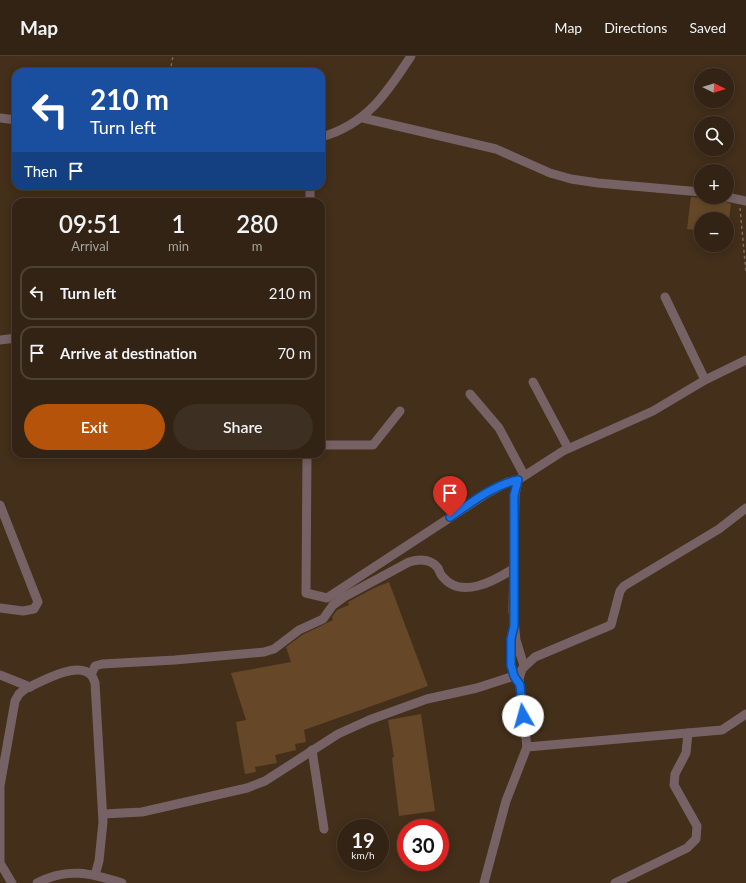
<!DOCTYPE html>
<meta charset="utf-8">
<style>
body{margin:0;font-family:Lato,sans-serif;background:#3d2f22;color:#f1f3f6;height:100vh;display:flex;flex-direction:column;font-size:15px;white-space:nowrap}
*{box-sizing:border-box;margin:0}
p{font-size:13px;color:#a8a4a0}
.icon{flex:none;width:22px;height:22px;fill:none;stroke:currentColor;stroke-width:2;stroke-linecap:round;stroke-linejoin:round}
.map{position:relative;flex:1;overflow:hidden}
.sheet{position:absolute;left:12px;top:142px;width:313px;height:260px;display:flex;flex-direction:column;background:#322314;border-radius:12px;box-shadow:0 2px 10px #0003,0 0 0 1px #4d4034}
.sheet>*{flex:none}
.top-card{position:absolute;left:12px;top:12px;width:313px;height:122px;border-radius:12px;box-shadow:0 2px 10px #0003,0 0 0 1px #4d4034;background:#1a4fa0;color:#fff;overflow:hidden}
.needle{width:26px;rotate:95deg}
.fabs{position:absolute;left:694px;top:12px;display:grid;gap:8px}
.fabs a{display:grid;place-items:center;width:40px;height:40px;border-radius:50%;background:#322314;box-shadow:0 2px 10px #0003,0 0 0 1px #4d4034;font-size:20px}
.speed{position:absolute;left:337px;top:763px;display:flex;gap:8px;font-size:20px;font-weight:700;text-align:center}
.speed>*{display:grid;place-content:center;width:52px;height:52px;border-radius:50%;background:#322314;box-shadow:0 2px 10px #0003,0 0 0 1px #4d4034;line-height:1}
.speed small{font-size:10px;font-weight:400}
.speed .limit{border:6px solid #d22;background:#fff;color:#111}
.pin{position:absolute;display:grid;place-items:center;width:34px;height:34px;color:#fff;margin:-41px -17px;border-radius:50% 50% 50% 0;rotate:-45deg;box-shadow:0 0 4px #0007}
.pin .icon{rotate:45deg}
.me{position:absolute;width:44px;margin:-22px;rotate:353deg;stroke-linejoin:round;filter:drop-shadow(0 0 3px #0008)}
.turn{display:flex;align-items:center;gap:14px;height:84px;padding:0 12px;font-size:18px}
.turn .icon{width:52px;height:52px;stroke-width:2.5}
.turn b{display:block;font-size:28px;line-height:34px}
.then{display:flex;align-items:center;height:38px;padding:0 12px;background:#0003;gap:8px;font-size:15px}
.eta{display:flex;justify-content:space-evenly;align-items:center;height:68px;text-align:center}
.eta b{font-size:24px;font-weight:600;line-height:28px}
.action{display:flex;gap:8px;margin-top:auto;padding:8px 12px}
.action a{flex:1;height:46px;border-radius:24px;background:#b45309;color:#fff;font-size:16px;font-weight:600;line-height:46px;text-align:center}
.action a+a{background:#3d2f22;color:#f1f3f6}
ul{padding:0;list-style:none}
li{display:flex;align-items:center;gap:12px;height:54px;margin:0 8px 6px;padding:0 4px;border:2px solid #4d4034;border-radius:12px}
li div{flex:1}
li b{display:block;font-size:15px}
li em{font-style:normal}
header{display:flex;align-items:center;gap:24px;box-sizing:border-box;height:56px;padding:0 20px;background:#322314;border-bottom:1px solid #4d4034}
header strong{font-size:19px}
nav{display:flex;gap:22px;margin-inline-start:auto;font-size:14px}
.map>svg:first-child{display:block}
</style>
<header>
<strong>Map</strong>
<nav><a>Map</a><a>Directions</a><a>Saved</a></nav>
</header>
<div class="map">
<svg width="746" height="827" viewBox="0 0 746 827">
<rect width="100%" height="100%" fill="#432f1a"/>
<g fill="#664828">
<path d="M691,141L722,144L731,148L729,163H701V175L687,173Z"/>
<path d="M389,526L428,630L304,674L306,686L295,688L296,694L275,699L277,707L255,711L256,716L245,718L236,666L246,664L231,617L291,606L286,591L302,579L333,564L332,561L337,554L349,549L348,546L374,532Z"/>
<path d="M421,658L435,755L399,760L392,702L394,701L388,664Z"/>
</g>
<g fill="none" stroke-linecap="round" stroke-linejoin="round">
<g stroke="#7b6a57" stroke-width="1.5" stroke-dasharray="3 3" stroke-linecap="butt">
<path d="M170,16L173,0"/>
<path d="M740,152L746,217"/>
</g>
<g stroke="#766164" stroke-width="9">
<path d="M0,62L16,64"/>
<path d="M363,62L496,93L550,117L571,123L598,127L701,136"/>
<path d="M321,81C366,69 387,37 411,0"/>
<path d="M727,141L746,145"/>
<path d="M310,146V130"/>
<path d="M665,241L705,324"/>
<path d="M0,284L16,282"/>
<path d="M533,326L568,392"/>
<path d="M470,338L499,372L524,419"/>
<path d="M321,389H373L400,355"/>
<path d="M307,398L306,537L327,542L486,438L508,426L518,424"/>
<path d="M0,449L38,546L34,553L23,555L0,552"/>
<path d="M512,577L511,609L516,623"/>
<path d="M524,610L516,584L513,555L515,439L518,424L563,395L653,355L705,324L746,304"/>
<path d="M0,619L30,631"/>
<path d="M91,619L95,610L102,608L175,604L264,596L274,593L299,574L323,563L333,549L344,541L409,506C419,503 430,502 438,512C439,514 440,518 442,520C461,544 494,525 513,513"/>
<path d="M527,691L519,623L522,613L535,601L611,569L620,535L624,530L719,473L746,452"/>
<path d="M312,694L324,773"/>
<path d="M103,758L142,756L247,732L265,725L338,678L369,664L427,643L477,632L514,620"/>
<path d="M12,827L0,807V730L15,645L19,638L25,633C39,627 77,604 91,619C93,621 94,624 95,627L103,766L99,805L95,819"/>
<path d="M37,827C67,811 91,817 122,827"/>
<path d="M484,827L506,745L527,691L722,674L746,658"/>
<path d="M615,827L687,792L696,783L697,770L674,729L675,718L686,697L688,677"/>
</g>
</g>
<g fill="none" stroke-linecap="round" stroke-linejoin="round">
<g stroke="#114b97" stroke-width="10">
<path id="route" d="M450,461C471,447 493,429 518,424L514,439V570L511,583V609L514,620L520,629L523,660"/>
</g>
<use href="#route" stroke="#1a73e8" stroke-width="7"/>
</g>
</svg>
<div class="fabs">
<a><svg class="needle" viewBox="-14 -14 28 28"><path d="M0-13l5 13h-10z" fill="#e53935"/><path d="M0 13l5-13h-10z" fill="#a8a4a0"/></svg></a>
<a><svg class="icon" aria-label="search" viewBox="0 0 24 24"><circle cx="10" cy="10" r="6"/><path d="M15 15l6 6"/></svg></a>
<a>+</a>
<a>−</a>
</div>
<div class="speed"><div>19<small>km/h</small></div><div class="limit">30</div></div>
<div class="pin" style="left:450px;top:461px;background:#d93025"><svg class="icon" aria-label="arrive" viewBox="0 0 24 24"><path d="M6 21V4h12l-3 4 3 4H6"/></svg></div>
<svg class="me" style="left:523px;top:660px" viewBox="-20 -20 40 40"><circle r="19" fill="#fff"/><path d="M0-13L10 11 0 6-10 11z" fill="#1a73e8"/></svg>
<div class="top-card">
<div class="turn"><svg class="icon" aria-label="left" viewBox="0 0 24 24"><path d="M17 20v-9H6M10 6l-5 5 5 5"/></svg><div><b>210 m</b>Turn left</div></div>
<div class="then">Then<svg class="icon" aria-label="arrive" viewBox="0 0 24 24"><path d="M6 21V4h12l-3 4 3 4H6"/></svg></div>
</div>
<section class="sheet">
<div class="eta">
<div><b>09:51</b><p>Arrival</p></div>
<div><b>1</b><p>min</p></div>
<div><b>280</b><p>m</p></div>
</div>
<ul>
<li><svg class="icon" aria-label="left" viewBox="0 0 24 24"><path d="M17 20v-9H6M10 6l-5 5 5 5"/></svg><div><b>Turn left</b></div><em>210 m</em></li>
<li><svg class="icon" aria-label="arrive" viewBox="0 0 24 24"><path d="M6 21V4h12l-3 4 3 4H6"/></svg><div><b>Arrive at destination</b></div><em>70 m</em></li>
</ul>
<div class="action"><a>Exit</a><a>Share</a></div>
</section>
</div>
